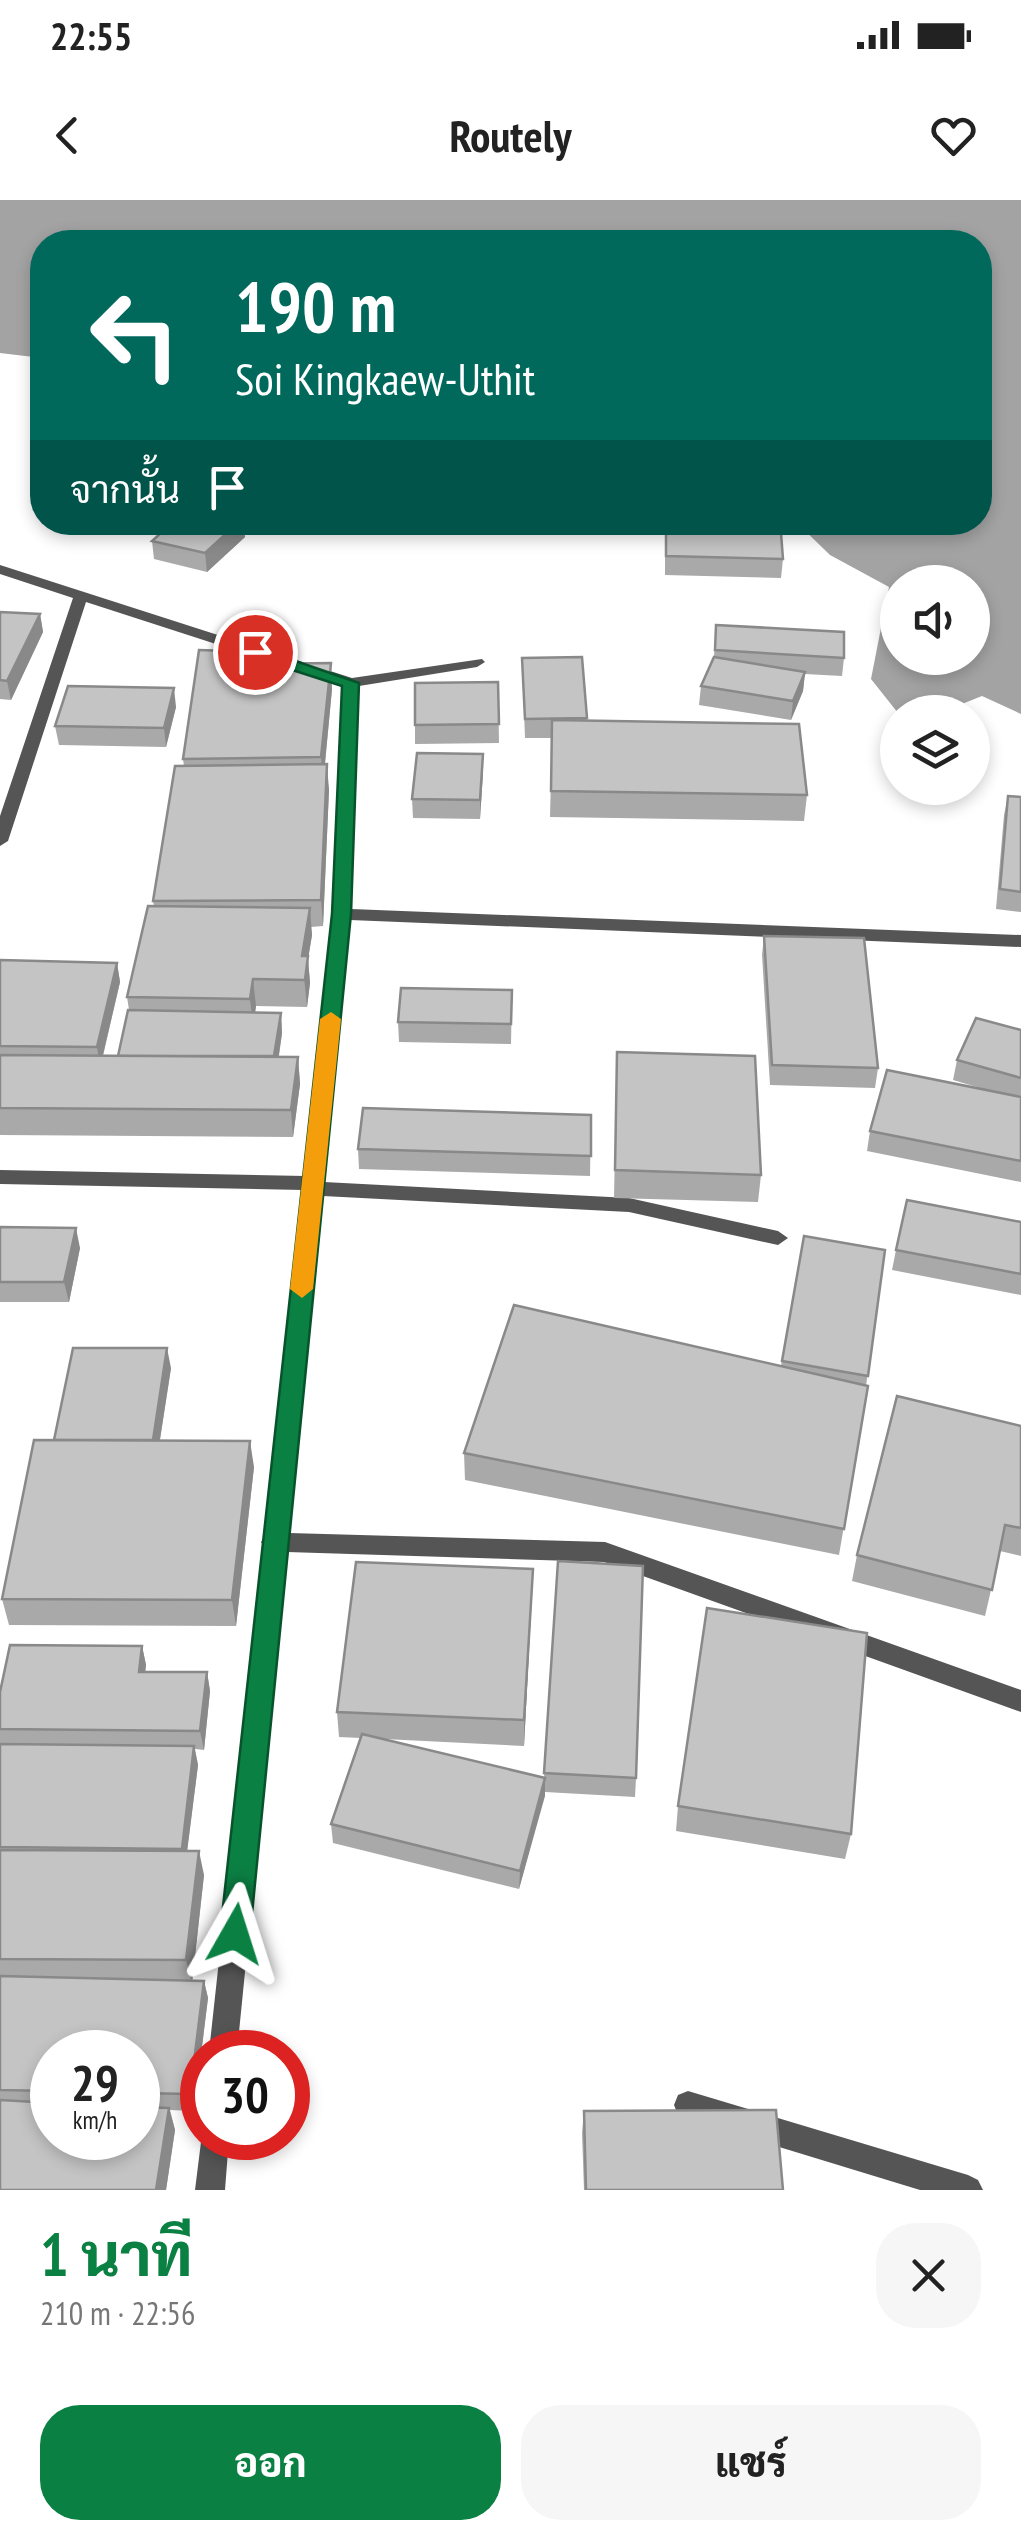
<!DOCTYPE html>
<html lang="th">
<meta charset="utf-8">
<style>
body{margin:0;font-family:"PT Sans Narrow",Sarabun,sans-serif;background:#f6f6f6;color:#222;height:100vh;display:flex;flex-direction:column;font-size:38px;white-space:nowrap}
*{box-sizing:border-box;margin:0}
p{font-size:32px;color:#767676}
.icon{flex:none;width:55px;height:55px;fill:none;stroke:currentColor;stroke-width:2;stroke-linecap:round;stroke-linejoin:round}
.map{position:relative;height:1990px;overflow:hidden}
.panel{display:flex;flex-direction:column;background:#fff;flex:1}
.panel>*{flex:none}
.guide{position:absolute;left:30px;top:30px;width:962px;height:305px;border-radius:40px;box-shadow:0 5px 15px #0003;background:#00695c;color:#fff;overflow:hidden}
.buttons{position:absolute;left:880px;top:365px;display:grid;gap:20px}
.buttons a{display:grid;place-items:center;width:110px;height:110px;border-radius:50%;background:#fff;box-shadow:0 5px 15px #0003;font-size:50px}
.speed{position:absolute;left:30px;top:1830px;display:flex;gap:20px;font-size:50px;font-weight:700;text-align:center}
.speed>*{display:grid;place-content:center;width:130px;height:130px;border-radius:50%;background:#fff;box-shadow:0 5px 15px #0003;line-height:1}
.speed small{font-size:25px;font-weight:400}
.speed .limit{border:15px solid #d22;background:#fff;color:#111}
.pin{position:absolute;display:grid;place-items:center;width:85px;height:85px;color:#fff;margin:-42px;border:5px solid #fff;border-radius:50%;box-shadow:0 2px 10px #0007}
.me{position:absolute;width:110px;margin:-55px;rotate:6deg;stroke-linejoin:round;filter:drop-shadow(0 0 8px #0008)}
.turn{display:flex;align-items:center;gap:35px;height:210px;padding:0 40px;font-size:45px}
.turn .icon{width:130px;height:130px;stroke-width:2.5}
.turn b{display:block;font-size:70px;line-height:85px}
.then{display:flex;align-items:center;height:95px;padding:0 40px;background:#0003;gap:20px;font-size:38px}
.round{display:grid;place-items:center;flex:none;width:105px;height:105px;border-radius:40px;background:#f6f6f6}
.head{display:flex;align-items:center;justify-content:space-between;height:170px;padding:0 40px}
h1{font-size:60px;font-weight:800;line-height:75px;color:#0b8043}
.button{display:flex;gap:20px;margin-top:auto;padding:20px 40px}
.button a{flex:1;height:115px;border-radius:40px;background:#0b8043;color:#fff;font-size:40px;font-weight:800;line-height:115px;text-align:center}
.button a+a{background:#f6f6f6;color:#222}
.status{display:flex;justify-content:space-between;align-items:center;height:70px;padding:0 50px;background:#fff;direction:ltr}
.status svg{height:28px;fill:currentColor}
header{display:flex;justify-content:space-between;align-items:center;height:130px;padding:0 40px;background:#fff;font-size:45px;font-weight:800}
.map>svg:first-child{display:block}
</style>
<div class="status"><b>22:55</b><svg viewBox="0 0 49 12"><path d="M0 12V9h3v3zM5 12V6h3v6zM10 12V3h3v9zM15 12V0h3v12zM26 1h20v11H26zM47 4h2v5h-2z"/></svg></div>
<header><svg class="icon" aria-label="back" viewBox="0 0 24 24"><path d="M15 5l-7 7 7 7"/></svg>Routely<svg class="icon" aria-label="heart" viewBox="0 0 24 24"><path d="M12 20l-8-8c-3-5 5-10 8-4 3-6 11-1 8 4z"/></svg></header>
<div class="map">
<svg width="1021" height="1990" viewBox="0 0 1021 1990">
<rect width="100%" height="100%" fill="#fff"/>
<path fill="#a3a3a3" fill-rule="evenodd" d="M0,0H1021V514L982,496L942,512L898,513L871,479L889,387L830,355L797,323L980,322V42H42V158L0,153ZM898,382H972V458H898Z"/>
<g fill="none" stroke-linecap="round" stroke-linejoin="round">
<g fill="#555" fill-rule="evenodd">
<path d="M0,365L352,478L482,459L485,462L477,467L359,486L351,709L1021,735V747L350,720L324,982L629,998L778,1031L788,1038L778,1045L629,1012L323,996L289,1333L605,1342L1021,1490V1512L604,1362L287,1352L237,1852H209L264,1347L261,1342L266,1335L303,990L0,984V970L305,976L333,714L343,485L86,402L8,641L0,646V616L73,398L0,374Z"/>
<path d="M688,1891L968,1975L978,1980L983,1990H920L688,1919L678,1915L674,1905L678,1895Z"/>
<path d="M202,1934V1938H229L225,1990H195Z"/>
</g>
</g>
<g fill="#a9a9a9" fill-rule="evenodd">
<path d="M173,322H243L245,337L207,372L154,359L152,341Z"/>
<path d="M665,322H750L751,333L783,359L781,378L665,375Z"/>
<path d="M0,412L40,414L43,432L11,500L0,499Z"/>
<path d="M716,425L844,458L842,476L805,474L803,491L791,520L699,505L701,486L714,457Z"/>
<path d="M582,457L587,521L807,595L804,621L550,617L552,538H525L522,458Z"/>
<path d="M256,464L332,489L325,564L329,590L323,726L311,727L312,735L308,759L310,783L307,807L256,806L255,813H281L282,833L279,856L298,857L300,884L293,937L0,935V760L117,763L120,782L103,856H118L129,810L127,797L154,706L153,701L184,566L183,559Z"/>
<path d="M498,482L499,543L415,544V525Z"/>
<path d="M176,507L166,547L59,545L55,526Z"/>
<path d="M483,554L480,619L413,618L412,599Z"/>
<path d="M1008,596L1021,597V712L996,709L1004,615Z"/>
<path d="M764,736L878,868L875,888L770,885L762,755Z"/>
<path d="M512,790L511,844L399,842L398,822Z"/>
<path d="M1021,830V982L867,951L870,931L987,890L953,880L957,860Z"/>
<path d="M617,852L761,975L758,1002L614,998Z"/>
<path d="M591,915L590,976L359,969L358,949Z"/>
<path d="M1021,1022V1095L892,1070L896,1050Z"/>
<path d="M0,1027L80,1048L69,1102H0Z"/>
<path d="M804,1036L885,1050L866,1186H868L839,1355L465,1280L464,1253L781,1166Z"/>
<path d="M171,1168L160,1240L254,1267L236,1426L9,1425L2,1399L54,1240Z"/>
<path d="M1021,1226V1356L1000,1351L985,1416L852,1381L857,1355Z"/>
<path d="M558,1361L636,1578L635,1597L545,1592L519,1689L333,1643L331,1624L361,1538L339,1537L337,1512L533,1369L524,1546L384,1539L544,1577Z"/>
<path d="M142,1446L146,1465L145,1472H207L210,1491L204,1550L195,1549L198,1565L187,1651L204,1675L192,1781H204L208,1798L194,1911L170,1910L175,1930L166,1990H0V1492ZM52,1852H138V1938H52Z"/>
<path d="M678,1606L851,1634L845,1659L676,1631Z"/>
<path d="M584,1911L783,1990H584L582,1933Z"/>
</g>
<g fill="#898989">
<path d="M239,322H243L245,337L207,372L205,353Z"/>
<path d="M40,414L43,432L11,500L7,481Z"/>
<path d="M331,463L332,489L323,583L321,557Z"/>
<path d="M805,472L803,491L791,520L793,501Z"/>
<path d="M174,488L176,507L166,547L164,528Z"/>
<path d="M483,554V573L480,619V600Z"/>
<path d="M327,564L329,590L323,726L321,700Z"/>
<path d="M310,708L312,735L308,759L310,783L307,807L302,756Z"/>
<path d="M117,763L120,782L100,867L97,847Z"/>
<path d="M253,779L256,806L253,826L250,799Z"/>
<path d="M281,813L282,833L275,880L273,860Z"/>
<path d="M298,857L300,884L293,937L291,910Z"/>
<path d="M76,1028L80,1048L69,1102L64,1082Z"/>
<path d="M167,1148L171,1168L156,1264L152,1244Z"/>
<path d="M250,1241L254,1267L236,1426L232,1400Z"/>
<path d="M533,1369L532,1395L524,1546V1520Z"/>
<path d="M142,1446L146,1465L143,1491L139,1472Z"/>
<path d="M207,1472L210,1491L204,1550L200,1531Z"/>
<path d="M194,1546L198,1565L185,1668L182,1649Z"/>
<path d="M545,1578V1596L519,1689L520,1671Z"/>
<path d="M199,1651L204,1675L192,1784L186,1760Z"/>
<path d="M204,1781L208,1798L194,1911L190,1894Z"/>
<path d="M169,1908L175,1930L166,1990H156Z"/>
</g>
<g fill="#c4c4c4" stroke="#898989" stroke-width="2.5">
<path d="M173,322H239L205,353L152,341Z"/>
<path d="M666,322H750L751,333H781L783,359L666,356Z"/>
<path d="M0,412L40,414L7,481L0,480Z"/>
<path d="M716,425L844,432V458L715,450Z"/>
<path d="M199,450L255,452L254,464L331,463L321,557L183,559Z"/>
<path d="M582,457L587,518L525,519L522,458Z"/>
<path d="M714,457L805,472L793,501L701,486Z"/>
<path d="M498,482L499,524L415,525V483Z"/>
<path d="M68,486L174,488L164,528L55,526Z"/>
<path d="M552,520L799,524L807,595L551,591Z"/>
<path d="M417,553L483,554L480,600L412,599Z"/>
<path d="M327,564L321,700L153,701L175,566Z"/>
<path d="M1008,596L1021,597V692L1000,689Z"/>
<path d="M148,706L310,708L302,756H308L305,780L253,779L250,799L127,797Z"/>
<path d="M764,736L864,738L878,868L772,865Z"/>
<path d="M0,760L117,763L97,847L0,846Z"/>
<path d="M401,788L512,790L511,824L398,822Z"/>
<path d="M128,810L281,813L274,856H118Z"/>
<path d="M976,818L1021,830V878L957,860Z"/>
<path d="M617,852L755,856L761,975L615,970Z"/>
<path d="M0,855L298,857L291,910L0,908Z"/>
<path d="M887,870L1021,897V961L870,931Z"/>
<path d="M363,908L591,915V956L358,949Z"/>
<path d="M907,1000L1021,1022V1074L896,1050Z"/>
<path d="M0,1027L76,1028L64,1082H0Z"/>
<path d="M804,1036L885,1050L868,1176L782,1161Z"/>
<path d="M514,1105L868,1186L844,1329L464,1253Z"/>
<path d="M73,1148H167L153,1240H54Z"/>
<path d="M897,1196L1021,1226V1328L1005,1325L992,1390L857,1355Z"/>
<path d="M34,1240L250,1241L232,1400L2,1399Z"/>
<path d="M558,1361L643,1366L636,1578L544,1573Z"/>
<path d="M356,1362L533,1369L524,1520L337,1512Z"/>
<path d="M707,1408L867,1433L851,1634L678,1606Z"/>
<path d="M10,1445L142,1446L139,1472H207L200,1531L0,1529V1492Z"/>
<path d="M362,1534L545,1578L520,1671L331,1624Z"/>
<path d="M0,1544L194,1546L182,1649L0,1647Z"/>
<path d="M0,1650L199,1651L186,1760L0,1759Z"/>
<path d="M0,1776L204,1781L190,1894L138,1893V1852H52V1891L0,1890Z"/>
<path d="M0,1900L52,1903V1938H138V1907L169,1908L156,1990H0Z"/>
<path d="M776,1910L783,1990H586L584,1911Z"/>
</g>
<path fill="#0b8043" stroke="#07532c" stroke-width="2.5" d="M255,447L359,483L351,714L250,1734L245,1745L235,1749L224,1745L220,1734L332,714L342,486L249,456V449Z"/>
<path fill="#f59e0b" d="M331,812L341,819L313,1089L302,1098L290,1089L320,819Z"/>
</svg>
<div class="buttons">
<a><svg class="icon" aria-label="sound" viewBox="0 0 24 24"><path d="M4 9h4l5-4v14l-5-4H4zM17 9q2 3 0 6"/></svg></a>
<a><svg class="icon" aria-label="layers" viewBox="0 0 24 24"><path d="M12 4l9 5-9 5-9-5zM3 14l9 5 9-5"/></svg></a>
</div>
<div class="speed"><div>29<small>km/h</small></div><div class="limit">30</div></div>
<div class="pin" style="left:255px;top:452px;background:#d93025"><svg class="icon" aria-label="arrive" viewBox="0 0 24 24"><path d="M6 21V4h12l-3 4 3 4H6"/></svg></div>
<svg class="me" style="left:235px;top:1734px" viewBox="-20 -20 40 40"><path d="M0-17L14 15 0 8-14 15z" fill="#0b8043" stroke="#fff" stroke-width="4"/></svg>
<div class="guide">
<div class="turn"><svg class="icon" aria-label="left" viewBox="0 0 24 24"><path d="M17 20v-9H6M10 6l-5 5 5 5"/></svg><div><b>190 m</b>Soi Kingkaew-Uthit</div></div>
<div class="then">จากนั้น<svg class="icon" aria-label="arrive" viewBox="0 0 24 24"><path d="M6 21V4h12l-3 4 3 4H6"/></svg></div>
</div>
</div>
<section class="panel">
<div class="head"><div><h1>1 นาที</h1><p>210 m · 22:56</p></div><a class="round"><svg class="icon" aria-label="close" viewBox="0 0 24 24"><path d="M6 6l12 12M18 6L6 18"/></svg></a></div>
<div class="button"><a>ออก</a><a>แชร์</a></div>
</section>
